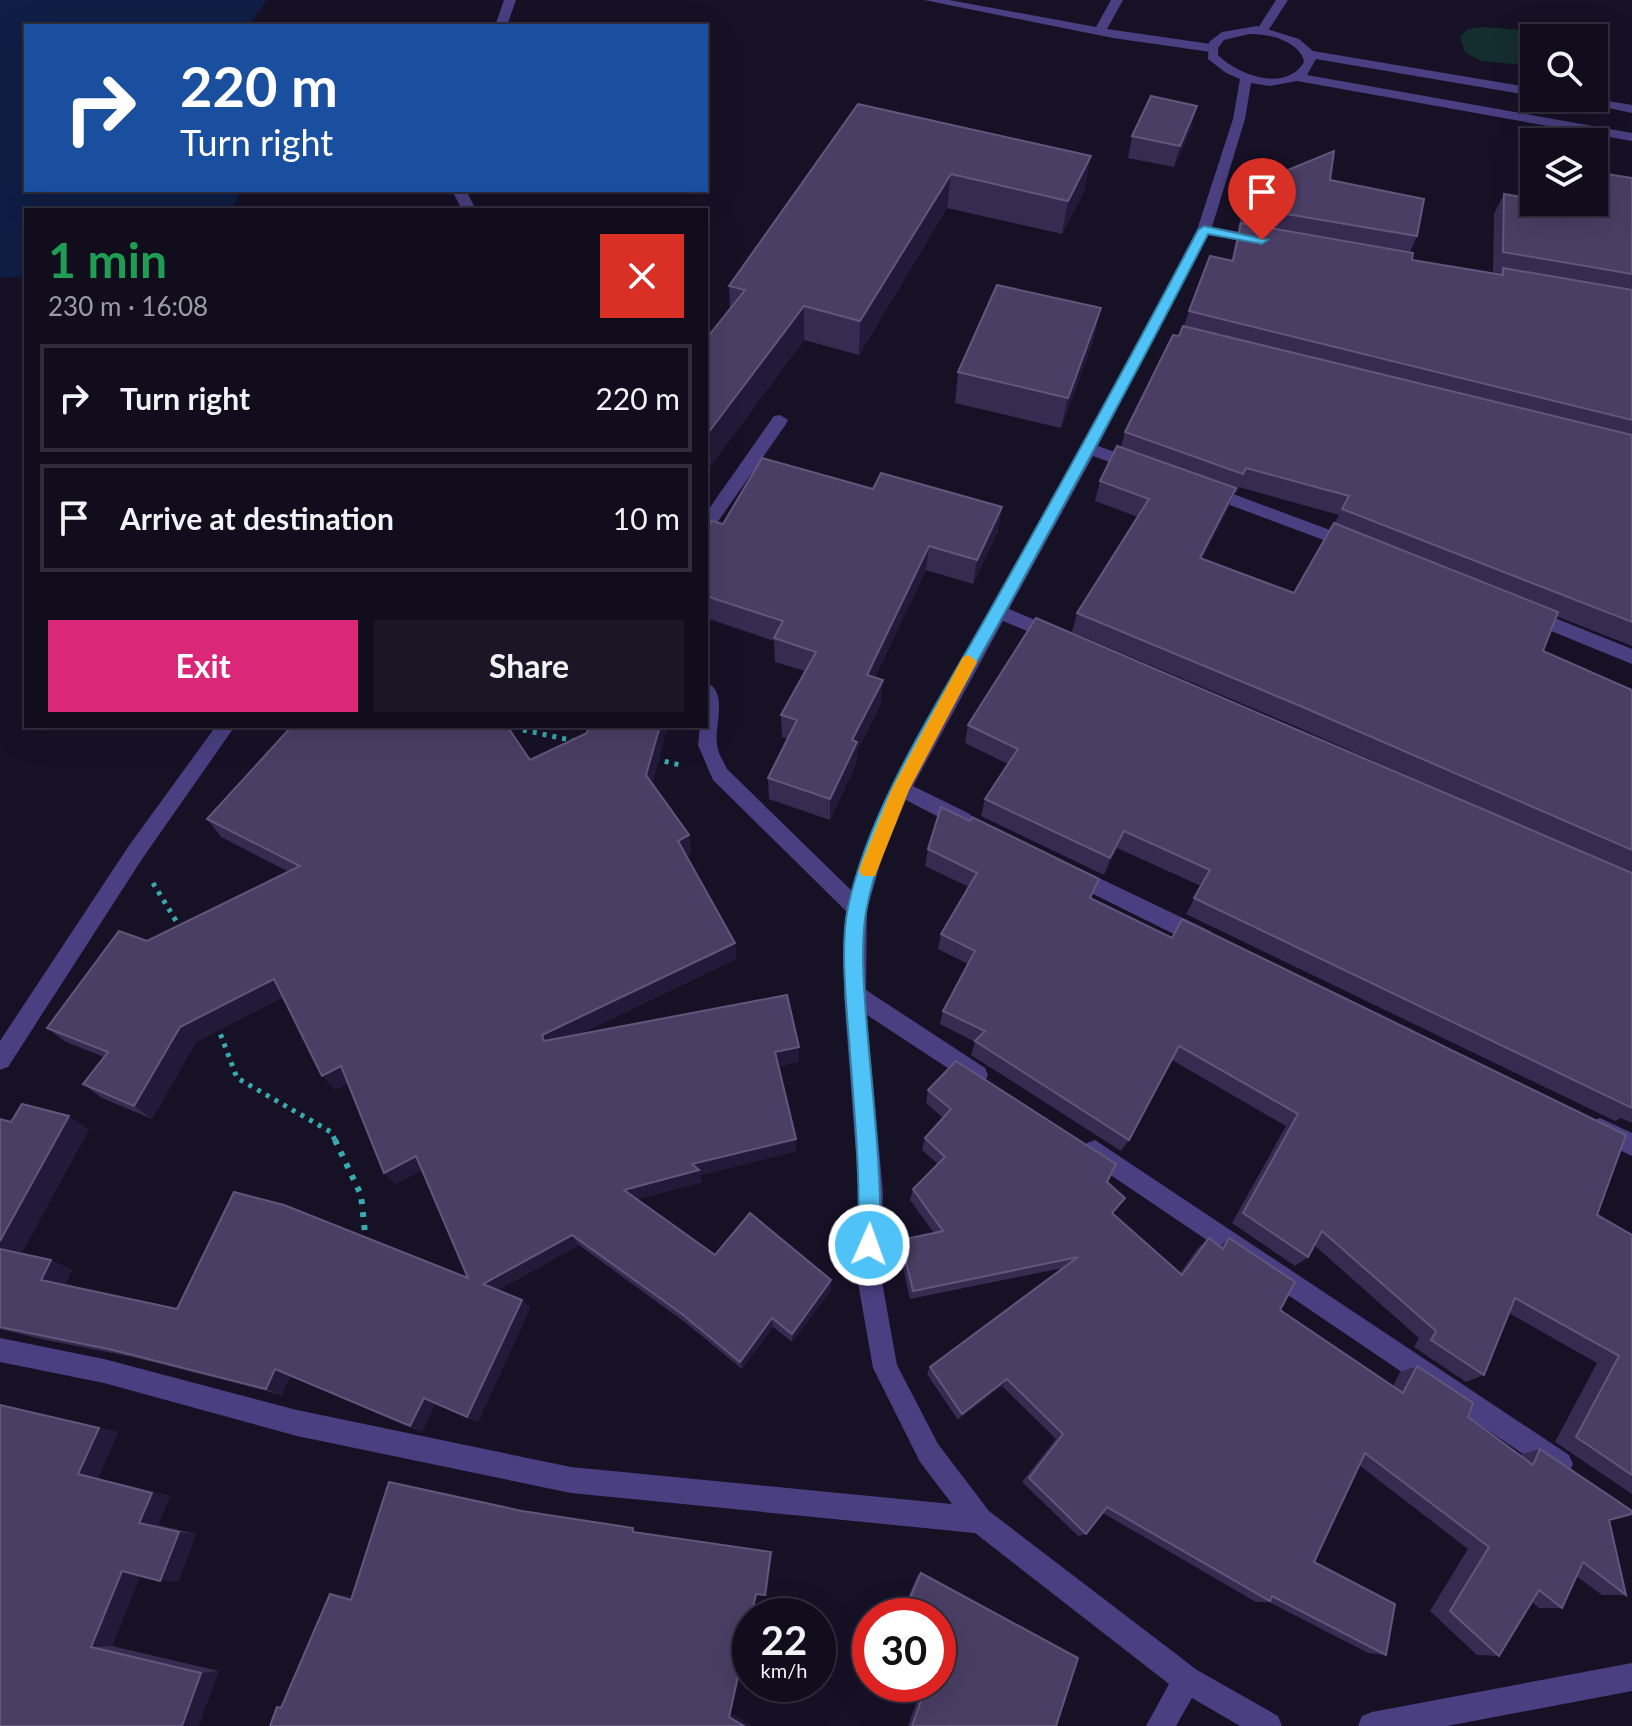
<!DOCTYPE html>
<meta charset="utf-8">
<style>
body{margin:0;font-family:Lato,sans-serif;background:#1a1625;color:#f1f3f6;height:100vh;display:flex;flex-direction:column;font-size:30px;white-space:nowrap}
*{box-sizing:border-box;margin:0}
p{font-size:26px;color:#9c9ca3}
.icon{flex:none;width:44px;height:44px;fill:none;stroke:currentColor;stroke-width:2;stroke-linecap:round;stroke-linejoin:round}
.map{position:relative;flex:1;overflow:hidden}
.panel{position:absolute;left:24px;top:208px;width:684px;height:520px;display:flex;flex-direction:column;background:#110d1c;border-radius:0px;box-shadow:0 8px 32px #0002,0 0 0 2px #302d3b}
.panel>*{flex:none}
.banner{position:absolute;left:24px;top:24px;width:684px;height:168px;border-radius:0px;box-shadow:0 8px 32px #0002,0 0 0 2px #302d3b;background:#1a4fa0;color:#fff;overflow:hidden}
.fabs{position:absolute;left:1520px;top:24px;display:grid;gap:16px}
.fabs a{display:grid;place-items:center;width:88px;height:88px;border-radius:0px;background:#110d1c;box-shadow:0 8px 32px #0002,0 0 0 2px #302d3b;font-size:40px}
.speed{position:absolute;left:732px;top:1598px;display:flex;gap:16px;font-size:40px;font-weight:700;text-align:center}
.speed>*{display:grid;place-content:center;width:104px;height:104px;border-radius:50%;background:#110d1c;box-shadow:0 8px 32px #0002,0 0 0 2px #302d3b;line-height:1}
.speed small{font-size:20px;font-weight:400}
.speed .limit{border:12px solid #d22;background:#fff;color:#111}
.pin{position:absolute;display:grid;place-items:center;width:68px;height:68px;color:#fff;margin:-82px -34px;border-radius:50% 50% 50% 0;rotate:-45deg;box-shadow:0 0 8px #0007}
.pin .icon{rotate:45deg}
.me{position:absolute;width:88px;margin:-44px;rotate:2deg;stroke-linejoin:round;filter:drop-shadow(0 0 6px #0008)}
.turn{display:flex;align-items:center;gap:28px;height:168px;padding:0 24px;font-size:36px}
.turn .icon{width:104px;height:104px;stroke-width:2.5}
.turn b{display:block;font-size:56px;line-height:68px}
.round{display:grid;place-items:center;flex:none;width:84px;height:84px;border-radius:0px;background:#1a1625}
.summary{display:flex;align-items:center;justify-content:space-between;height:136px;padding:0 24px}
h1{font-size:48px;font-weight:700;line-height:60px;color:#1e9e55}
.button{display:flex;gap:16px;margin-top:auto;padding:16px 24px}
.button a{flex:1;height:92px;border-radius:0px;background:#db2777;color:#fff;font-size:32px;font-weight:700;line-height:92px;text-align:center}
.button a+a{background:#1a1625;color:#f1f3f6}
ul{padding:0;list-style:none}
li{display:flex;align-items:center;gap:24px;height:108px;margin:0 16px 12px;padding:0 8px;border:4px solid #302d3b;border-radius:0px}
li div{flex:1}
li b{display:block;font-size:30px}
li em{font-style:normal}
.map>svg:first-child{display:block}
</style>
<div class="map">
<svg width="1632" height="1726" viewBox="0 0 1632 1726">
<rect width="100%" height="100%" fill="#171126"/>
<path fill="#142d2f" d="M1483,27L1522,30L1555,38H1534V66L1481,61L1465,52L1460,37L1468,29Z"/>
<path fill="#101e45" d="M0,0H267L248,26H26V190H241L232,210H26V276L0,278Z"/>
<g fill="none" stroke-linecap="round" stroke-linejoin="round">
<g stroke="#38aab0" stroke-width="5" stroke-dasharray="4 6" stroke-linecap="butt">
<path d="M523,730L575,741"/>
<path d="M655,759L680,765"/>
<path d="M153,883L181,929"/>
<path d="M217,1025L237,1078L331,1132L336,1142"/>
</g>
<path stroke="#38aab0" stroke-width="6" stroke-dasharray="5 8" stroke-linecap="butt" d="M335,1140L361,1195L366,1242"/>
<g fill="#493f81" fill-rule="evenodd">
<path d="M504,0H516L507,26H495Z"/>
<path d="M924,0H949L1096,27L1111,0H1123L1107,29L1211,44L1217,48L1211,52L1113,38Z"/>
<path d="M1276,0H1288L1266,34H1258L1256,31Z"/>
<path d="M452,190H466L476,210H462Z"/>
</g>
<g fill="#493f81" fill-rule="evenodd">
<path d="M1257,26L1299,39L1313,51L1534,88V96L1316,59L1307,75L1632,133V141L1297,81L1270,86L1251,83L1245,119L1212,227L1262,236L1269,240L1262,244L1208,235L1098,446L1143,462L1145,466L1137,472L1093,456L1009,609L1062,631L1065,636L1056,643L1003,621L913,786L970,814L973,820L970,826L963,828L956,826L906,800L883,855L867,909L866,990L985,1068L988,1075L985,1082L977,1085L969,1082L867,1015L883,1193L880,1271L897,1365L938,1444L989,1511L1197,1670L1278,1716L1282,1726H1240L1192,1698L1176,1726H1146L1169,1684L975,1533L571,1493L297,1436L104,1383L0,1362V1338L104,1359L297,1410L571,1467L952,1504L920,1462L873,1368L856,1271L859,1193L844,995L847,912L713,780L698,745L700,726H706V683C729,690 714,727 717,744C717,752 724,762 727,769L852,891L863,855L894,783L1117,383L1197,230L1233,119L1240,79L1226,73L1208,59L1209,42L1222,32ZM1249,34C1269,33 1301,42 1304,62C1286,93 1238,75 1218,55V48L1224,40Z"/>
<path d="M1562,98H1590L1632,105V113Z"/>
<path d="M780,415L788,420L786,424L712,530L706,532V513L774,416Z"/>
<path d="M1209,485L1357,540L1359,544L1351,550L1345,548L1203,495V487Z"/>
<path d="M1530,608L1632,649V664L1524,620L1521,615Z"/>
<path d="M216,726H235L142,859L8,1067L0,1070V1041L128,847Z"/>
<path d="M1074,866L1210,931L1213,938L1210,945L1203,947L1196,945L1067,881L1064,875L1067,869Z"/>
<path d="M1600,1118L1632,1133V1156L1592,1137L1589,1129L1592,1121Z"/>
<path d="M1095,1140L1569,1455L1573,1464L1569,1473L1560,1477L1551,1473L1087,1159L1084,1151L1087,1143Z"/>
<path d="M1632,1663V1691L1447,1726H1358L1362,1716L1372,1712Z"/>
</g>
</g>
<g fill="#382b52" fill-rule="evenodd">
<path d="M858,104L1085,190L1062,234L947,208L859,355L804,340L711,465L706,464V339L730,309L729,286Z"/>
<path d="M1192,127L1174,167L1128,158L1132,136Z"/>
<path d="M1632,178V646L1556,616L1543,651L1632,690V1123L1621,1118L1615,1121L1186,914L1201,886L1117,848L1104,875L981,816L985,799L1008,764L965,743L968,725L1480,808L1288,723L1072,632L1077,613L1138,517L1095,501L1100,481L1121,447L1125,432L1184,326L1189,311L1231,261L1239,229L1238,228L1243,208L1249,186L1330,180L1417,236L1410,252L1412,260L1500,274V273L1493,272L1494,214L1504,194L1534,202H1594ZM1239,487L1339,515L1294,593L1202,559L1228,508L1234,492L1236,493Z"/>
<path d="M1094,339L1061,428L955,403L958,372Z"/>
<path d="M723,524L998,531L973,584L926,570L875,677L881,703L857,751L856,764L830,820L769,799L768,778L788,739L782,737L781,715L805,671L775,662L774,641L706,618V529Z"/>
<path d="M530,760L653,784L689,835L691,853L686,856L735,943L736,959L580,1034L799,1062L778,1066L796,1139V1151L700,1175L702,1182L637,1199L715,1255L831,1280V1290L792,1342L773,1327L742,1369L686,1323L579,1245L498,1290L522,1300L530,1308L478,1422L435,1404L422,1432L290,1376L282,1395L133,1357L41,1339L0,1329V1119L11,1122L89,1129L21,1254L51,1260L72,1270L65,1285L177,1309L468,1278L423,1170L395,1184L348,1083L335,1090L283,997L196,1042L152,1119L102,1098L83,1084L104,1057L66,1042L47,1028L147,941L289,872L221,837L207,819Z"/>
<path d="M928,849L1092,898L1632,1235V1494L1555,1442L1597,1363L1509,1313L1484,1375L1466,1382L1414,1347L1419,1338L1314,1245L1308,1257L1295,1266L1232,1223L1286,1126L1172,1060L1129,1140L1121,1151L971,1055L975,1042L940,1024L943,1011L968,964L938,949L941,934L969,887L925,866Z"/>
<path d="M928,1090L1107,1182L1113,1214L1180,1273L1198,1248L1209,1238L1220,1246L1229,1238L1280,1310L1393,1386L1400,1372L1417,1366L1468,1417L1519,1455L1540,1449L1609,1520L1626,1595H1602L1576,1576L1562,1608H1539L1532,1602L1499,1656L1477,1655L1430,1611L1468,1549L1359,1465L1314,1562L1386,1655L1368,1653L1269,1602H1256L1103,1513L1086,1534L1078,1536L1022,1482L1056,1439L1002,1386L958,1420L927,1374L930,1367L1063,1268L910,1299L899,1249L901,1240L934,1233L910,1200L913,1189L938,1164L922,1150L925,1138L943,1118L926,1103Z"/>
<path d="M0,1405L118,1432L98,1478L170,1496L158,1525L196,1534L178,1582L140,1576L112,1646L219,1671L0,1726Z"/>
<path d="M921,1573L1056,1726H908L923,1684H938V1616H900L918,1574Z"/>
</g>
<g fill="#231939">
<path d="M1197,106L1192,127L1174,167L1180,146Z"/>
<path d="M1091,156L1085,190L1062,234L1068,201Z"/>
<path d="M951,174L947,208L859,355L860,321Z"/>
<path d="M804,306V340L711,465L708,433Z"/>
<path d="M1101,308L1094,339L1061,428L1068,398Z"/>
<path d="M1236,488L1228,508L1193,578L1200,558Z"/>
<path d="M1002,507L998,531L973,584L977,560Z"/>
<path d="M929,546L926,570L866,697L867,675Z"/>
<path d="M883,680L881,703L857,751L856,764L830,820V799L852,740Z"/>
<path d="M660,726H668L650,794L646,775Z"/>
<path d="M1124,831L1117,848L1104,875L1110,858Z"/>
<path d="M689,835L691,853L681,858L678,841Z"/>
<path d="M735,943L736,959L549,1049L551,1056L542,1035Z"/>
<path d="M274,979L288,994L196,1042L152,1119L134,1106L180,1027Z"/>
<path d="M799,1047V1062L776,1066L775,1052Z"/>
<path d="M341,1066L353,1080L335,1090L322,1076Z"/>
<path d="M69,1116L89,1129L19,1258L0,1250V1241Z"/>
<path d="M796,1139V1151L700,1175L702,1182L629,1201L624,1190L692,1164Z"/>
<path d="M416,1156L427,1168L395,1184L384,1173Z"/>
<path d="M572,1235L579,1245L492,1293L483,1284Z"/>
<path d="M51,1260L72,1270L63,1290L41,1280Z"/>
<path d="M831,1280V1290L792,1342V1334Z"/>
<path d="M522,1300L530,1308L478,1422L467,1417Z"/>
<path d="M772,1318L773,1327L742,1369L740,1362Z"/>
<path d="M275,1369L290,1376L282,1395L266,1389Z"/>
<path d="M1007,1379L1002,1386L958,1420L962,1414Z"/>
<path d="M424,1398L435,1404L422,1432L410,1426Z"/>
<path d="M99,1428L118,1432L98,1478L170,1496L158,1525L139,1523L78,1474Z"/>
<path d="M179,1532L196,1534L178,1582L160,1581Z"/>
<path d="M771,1552L772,1553L767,1596L765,1595Z"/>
<path d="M122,1571L142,1572L112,1646L91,1647Z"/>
<path d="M330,1594L344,1595L365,1600H351Z"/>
<path d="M756,1594H758L753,1616H751Z"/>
<path d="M750,1623V1631L731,1713L752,1726H744L729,1717Z"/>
<path d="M219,1671L199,1726H182L201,1673Z"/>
</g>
<g fill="#4a3e64" stroke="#62567c" stroke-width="2">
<path d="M1151,96L1197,106L1180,146L1132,136Z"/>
<path d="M858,104L1091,156L1068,201L951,174L860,321L804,306L708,433L706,432V339L745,290L729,286Z"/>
<path d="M1334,151L1330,180L1424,199L1417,236L1245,207L1249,186Z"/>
<path d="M1594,172L1632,178V274L1503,252L1504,194L1534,199V202H1551L1561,204V202H1594Z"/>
<path d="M1241,223L1413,253L1412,260L1503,275V268L1632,290V420L1189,311L1210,256L1233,261Z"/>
<path d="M997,285L1101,308L1068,398L958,372Z"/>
<path d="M1183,326L1632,435V622L1342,509L1349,496L1246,468L1243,474L1125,432L1173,335L1179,336Z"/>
<path d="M1117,446L1236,488L1200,558L1294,593L1334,523L1558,612L1543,651L1632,690V850L1298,705L1077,613L1149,499L1100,481Z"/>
<path d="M762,458L873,489L881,473L1002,507L977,560L929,546L867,675L883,680L852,740L857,742L830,799L768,778L797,720L781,715L816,652L774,638L783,621L706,596V529L712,521L723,524Z"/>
<path d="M1036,618L1632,873V1108L1194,898L1210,870L1124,831L1110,858L985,799L1018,749L968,725Z"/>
<path d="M292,726H507L530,760L587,733L589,726H660L646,775L689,835L678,841L735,943L542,1035L544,1041L787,995L799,1047L775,1052L796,1139L692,1164L699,1170L624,1190L715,1255L750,1213L831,1280L792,1334L772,1318L740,1362L682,1314L572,1235L483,1284L522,1300L467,1417L424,1398L410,1426L275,1369L266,1389L113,1350L0,1327V1249L51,1260L41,1280L177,1309L234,1192L284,1205L468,1278L416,1156L384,1173L341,1066L322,1076L274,979L180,1027L134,1106L83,1084L108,1052L47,1028L119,931L147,941L300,866L207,819Z"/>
<path d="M941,807L970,821L972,817L1099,879L1090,898L1172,938L1182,919L1626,1135L1597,1215L1632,1235V1475L1576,1437L1619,1356L1515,1298L1484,1375L1431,1340L1436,1331L1322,1231L1308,1257L1243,1213L1298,1114L1179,1046L1129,1140L975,1041L985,1031L943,1011L975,951L941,934L977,873L928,849Z"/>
<path d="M956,1061L1116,1164L1107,1182L1125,1198L1112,1213L1182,1275L1209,1238L1223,1249L1229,1238L1295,1282L1280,1310L1403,1393L1417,1366L1473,1403L1468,1417L1533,1465L1540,1449L1632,1511V1514L1609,1520L1626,1595L1583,1562L1562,1608L1539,1590L1499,1656L1450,1611L1489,1547L1365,1453L1314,1562L1395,1604L1386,1655L1272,1596L1270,1601L1107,1507L1086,1534L1029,1478L1063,1434L1007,1379L962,1414L930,1367L1078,1257L913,1291L901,1240L943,1231L913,1189L945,1157L925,1138L951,1109L928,1090Z"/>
<path d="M22,1104L69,1116L0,1241V1119L11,1122Z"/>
<path d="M0,1405L99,1428L78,1474L152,1493L139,1523L179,1532L160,1581L122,1571L91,1647L201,1673L182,1726H0Z"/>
<path d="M389,1482L522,1511L633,1528V1532L771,1552L765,1595L756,1594L751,1616H750V1623L729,1717L744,1726H270L277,1707L281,1708L330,1594L351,1600Z"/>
<path d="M921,1573L1078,1658L1056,1726H912L927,1684H938V1616H902Z"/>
</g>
<path fill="#4fc3f7" stroke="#337fa1" stroke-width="2" d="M1204,226L1268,240L1262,244L1208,234C1141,365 1070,494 999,623C952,708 885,813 867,907C859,945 865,1002 868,1040C874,1109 882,1177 880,1245L877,1253L869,1256L862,1253L858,1245C861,1177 854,1109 849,1040C846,1002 840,944 848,907C870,805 938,703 989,612C1060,486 1130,359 1198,230Z"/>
<path fill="#f59e0b" d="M969,655L977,662L909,790L875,876H862L859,870L892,789L963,657Z"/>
</svg>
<div class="fabs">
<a><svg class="icon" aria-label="search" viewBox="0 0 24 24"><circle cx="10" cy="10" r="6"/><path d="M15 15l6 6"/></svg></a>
<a><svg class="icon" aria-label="layers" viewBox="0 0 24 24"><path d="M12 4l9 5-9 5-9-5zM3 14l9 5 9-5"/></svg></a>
</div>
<div class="speed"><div>22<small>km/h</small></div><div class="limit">30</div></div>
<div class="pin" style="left:1262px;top:240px;background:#d93025"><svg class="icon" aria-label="arrive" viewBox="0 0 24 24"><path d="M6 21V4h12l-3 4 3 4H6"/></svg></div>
<svg class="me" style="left:869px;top:1245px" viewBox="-20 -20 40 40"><circle r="17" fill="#4fc3f7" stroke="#fff" stroke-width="3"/><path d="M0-11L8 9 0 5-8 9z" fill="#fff"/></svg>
<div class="banner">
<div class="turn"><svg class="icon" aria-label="right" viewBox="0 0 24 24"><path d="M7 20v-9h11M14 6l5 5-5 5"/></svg><div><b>220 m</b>Turn right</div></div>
</div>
<section class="panel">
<div class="summary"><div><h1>1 min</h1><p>230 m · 16:08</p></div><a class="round" style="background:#d93025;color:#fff"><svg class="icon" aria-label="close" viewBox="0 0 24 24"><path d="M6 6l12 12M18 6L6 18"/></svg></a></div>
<ul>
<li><svg class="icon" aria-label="right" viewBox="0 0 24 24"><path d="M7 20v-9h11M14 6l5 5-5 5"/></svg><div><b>Turn right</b></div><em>220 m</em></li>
<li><svg class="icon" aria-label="arrive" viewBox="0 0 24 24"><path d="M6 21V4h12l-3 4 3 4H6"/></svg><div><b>Arrive at destination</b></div><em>10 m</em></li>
</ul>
<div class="button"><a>Exit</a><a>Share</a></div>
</section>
</div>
